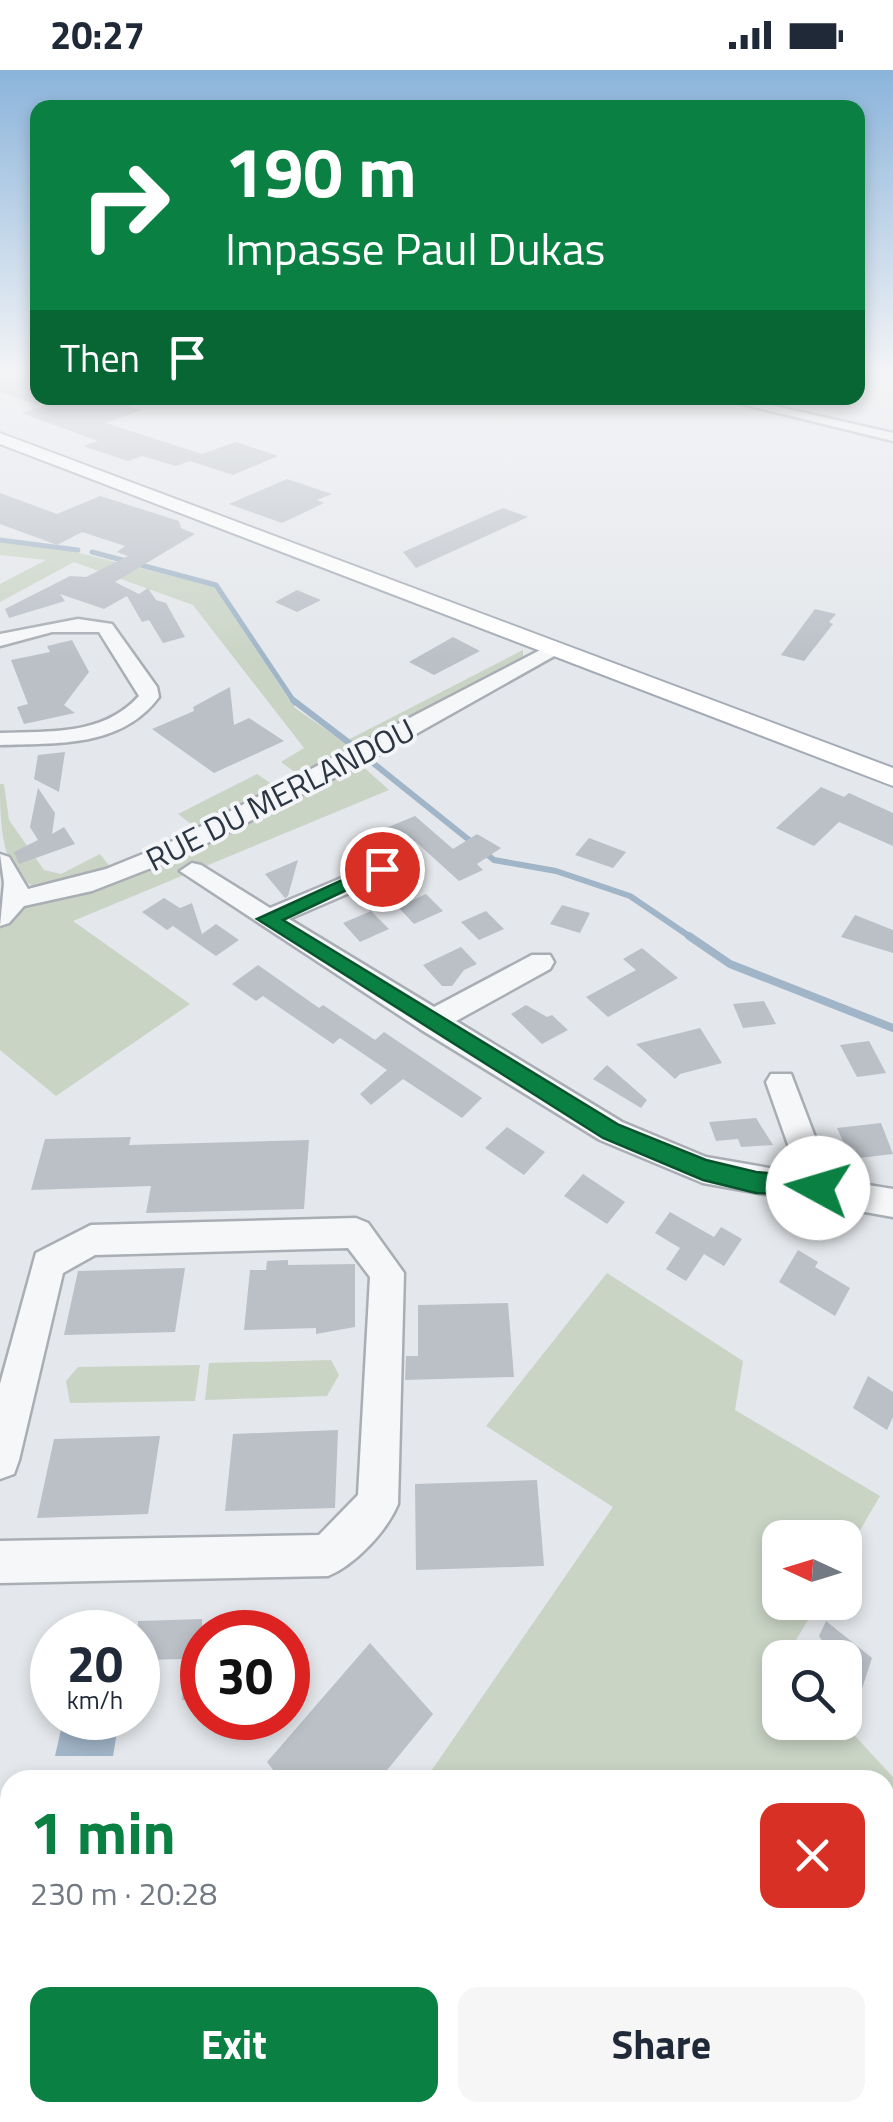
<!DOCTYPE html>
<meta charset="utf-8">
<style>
body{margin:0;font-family:"Titillium Web",sans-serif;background:#f6f6f7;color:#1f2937;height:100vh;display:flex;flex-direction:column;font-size:38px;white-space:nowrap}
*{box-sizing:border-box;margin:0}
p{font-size:32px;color:#747a83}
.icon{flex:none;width:55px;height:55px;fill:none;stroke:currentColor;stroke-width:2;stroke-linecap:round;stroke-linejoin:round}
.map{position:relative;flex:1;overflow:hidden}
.panel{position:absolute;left:0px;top:1700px;width:895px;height:352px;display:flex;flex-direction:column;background:#fff;border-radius:30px 30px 0 0;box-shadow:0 5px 15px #0003}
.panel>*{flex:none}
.banner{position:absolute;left:30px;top:30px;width:835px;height:305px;border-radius:20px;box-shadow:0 5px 15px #0003;background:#0b8043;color:#fff;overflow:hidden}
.needle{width:65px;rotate:274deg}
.fabs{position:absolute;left:762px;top:1450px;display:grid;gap:20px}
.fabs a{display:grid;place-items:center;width:100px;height:100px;border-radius:20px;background:#fff;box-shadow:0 5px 15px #0003;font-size:50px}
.speed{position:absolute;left:30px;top:1540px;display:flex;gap:20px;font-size:50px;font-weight:700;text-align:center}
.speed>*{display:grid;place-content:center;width:130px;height:130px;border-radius:50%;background:#fff;box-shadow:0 5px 15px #0003;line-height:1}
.speed small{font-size:25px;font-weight:400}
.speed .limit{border:15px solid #d22;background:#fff;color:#111}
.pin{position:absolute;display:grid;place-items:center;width:85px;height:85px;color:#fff;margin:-42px;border:5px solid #fff;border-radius:50%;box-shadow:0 2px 10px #0007}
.me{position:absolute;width:110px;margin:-55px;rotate:276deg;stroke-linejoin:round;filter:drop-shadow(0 0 8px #0008)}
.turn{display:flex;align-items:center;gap:35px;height:210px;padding:0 30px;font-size:45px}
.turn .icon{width:130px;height:130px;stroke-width:2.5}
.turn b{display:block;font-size:70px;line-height:85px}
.then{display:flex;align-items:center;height:95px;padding:0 30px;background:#0003;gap:20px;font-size:38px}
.round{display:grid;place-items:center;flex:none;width:105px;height:105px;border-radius:20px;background:#f6f6f7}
.overview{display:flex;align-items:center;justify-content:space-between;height:170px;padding:0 30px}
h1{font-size:60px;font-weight:700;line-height:75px;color:#0b8043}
.button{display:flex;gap:20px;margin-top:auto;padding:20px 30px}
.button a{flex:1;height:115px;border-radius:20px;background:#0b8043;color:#fff;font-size:40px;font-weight:700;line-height:115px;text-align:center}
.button a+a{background:#f6f6f7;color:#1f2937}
.status{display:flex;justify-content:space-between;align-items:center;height:70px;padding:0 50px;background:#fff;direction:ltr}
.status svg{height:28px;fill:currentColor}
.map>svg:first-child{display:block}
</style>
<div class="status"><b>20:27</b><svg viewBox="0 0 49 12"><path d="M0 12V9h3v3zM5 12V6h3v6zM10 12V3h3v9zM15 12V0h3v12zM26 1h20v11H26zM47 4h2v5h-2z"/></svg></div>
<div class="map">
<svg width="893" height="2052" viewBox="0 0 893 2052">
<rect width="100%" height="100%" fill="#e4e7eb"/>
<g fill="#c9d4c5">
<path d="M0,471L59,478L214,516L295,638L344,672L523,580V590L303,708L281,692L304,678L193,535L74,492L0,532V514L46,490L0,485Z"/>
<path d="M359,693L389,720L73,851L190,934L56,1026L0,980V858L25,836L79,826L168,791Z"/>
<path d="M257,704L281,720L199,760L178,744Z"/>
<path d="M0,714H4L9,750L44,800L61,804L100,784L111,798C94,804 75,813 57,817C0,828 0,751 0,714Z"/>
<path d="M607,1203L743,1291L735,1340L880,1426L845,1486V1468H780V1532L818,1533L786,1587L780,1588V1652L843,1653L893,1707V1762L885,1772V1710H425L613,1437L486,1356Z"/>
<path d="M331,1290L339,1305L327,1326L205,1330L209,1293Z"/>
<path d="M200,1295L195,1331L70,1333L66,1311L78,1297Z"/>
<path d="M21,2043V2042L670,2043L662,2052H12Z"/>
</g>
<path fill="#a1b5c8" d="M119,1650L113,1686H55L63,1651Z"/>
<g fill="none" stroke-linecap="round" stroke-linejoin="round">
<g stroke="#a1b5c8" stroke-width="5">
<path d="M0,470L78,480"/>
<path d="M92,482L216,515L295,633"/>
</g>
<g stroke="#a1b5c8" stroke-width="6">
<path d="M293,630L356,678"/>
<path d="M373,693L494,790L556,801L630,826L692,868"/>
</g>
<path stroke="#a1b5c8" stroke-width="8" d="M689,866L730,894L893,958"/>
</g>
<g fill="#bbc0c7">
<path d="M17,304H38V335L0,322V309Z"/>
<path d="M69,328H103L142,340L106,353L202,384L236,372L278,386L233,405L190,391L176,396L142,386L128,391L83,376L98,371L21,343Z"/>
<path d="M287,409L332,424L317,430L324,433L282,453L229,434Z"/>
<path d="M0,423L57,444L100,426L179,451L181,458L195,464L115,512L139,524L148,518L156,530L166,533L185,567L163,573L149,550L142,552L127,526L104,539L60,524L65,531L9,548L5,539L70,506L86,507L128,486L117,482L125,476L82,462L57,475L0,454Z"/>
<path d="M503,438L528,447L416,498L403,482Z"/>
<path d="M297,520L321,530L297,542L275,532Z"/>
<path d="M815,539L836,544L829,552L833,554L804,591L781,585Z"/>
<path d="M453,567L480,581L434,605L409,592Z"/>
<path d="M72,570L89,602L64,635L75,643L24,654L17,637L28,634L11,590L50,582L47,576Z"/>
<path d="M230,617L234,655L249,648L284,671L214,703L152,659L194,641L193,637Z"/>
<path d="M65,682L59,722L34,709L38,685Z"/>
<path d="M821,717L844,727L849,723L893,743V776L839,752L814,776L776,758Z"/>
<path d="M38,718L55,743L52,764L64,757L75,774L19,794L14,782L38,770L30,757Z"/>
<path d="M415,746L453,779L477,764L501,778L477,794L483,800L459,811L415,771L402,773L386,758Z"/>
<path d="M589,768L626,782L613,798L575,785Z"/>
<path d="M298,790L288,826L285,828L265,804Z"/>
<path d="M426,824L443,841L414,854L398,837Z"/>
<path d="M164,828L180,838L192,833L202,864L216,854L239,870L216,886L173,856L167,860L142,842Z"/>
<path d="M562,835L590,843L580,863L550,854Z"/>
<path d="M371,841L389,859L360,872L343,853Z"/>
<path d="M486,841L504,859L479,870L461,852Z"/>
<path d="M855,845L893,860V883L841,867Z"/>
<path d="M461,877L477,894L464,900L452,916H442L423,895Z"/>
<path d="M642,878L678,908L608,947L586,927L636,900L623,889Z"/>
<path d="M258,895L319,938L323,935L375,970L384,962L482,1028L462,1048L403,1009L371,1035L360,1024L387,1000L340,968L333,974L263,926L256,931L232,914Z"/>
<path d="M764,931L776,954L743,958L733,934Z"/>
<path d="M526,935L547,947L552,945L568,960L542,974L511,944Z"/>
<path d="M700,958L722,993L680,1004L675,1009L636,974Z"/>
<path d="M869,971L886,1003L857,1007L840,975Z"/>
<path d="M607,995L647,1030L641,1038L593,1009Z"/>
<path d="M756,1048L773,1075L741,1077L738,1069L716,1071L709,1052Z"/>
<path d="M881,1053L893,1084L851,1089L837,1058Z"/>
<path d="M507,1057L545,1082L524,1105L485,1078Z"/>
<path d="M131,1067L129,1075L309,1070L304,1139L146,1143L151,1116L31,1120L45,1069Z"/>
<path d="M583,1104L625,1132L607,1154L564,1126Z"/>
<path d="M670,1142L714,1167L721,1157L742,1169L724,1196L704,1184L686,1211L666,1199L680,1178L655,1163Z"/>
<path d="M798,1180L818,1192L815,1197L850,1218L835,1246L779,1212Z"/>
<path d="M288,1190V1195L355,1194V1257L316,1264V1258L244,1260L250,1200H266L267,1191Z"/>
<path d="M185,1198L175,1262L64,1265L78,1201Z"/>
<path d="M508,1233L514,1307L405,1310L406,1286H418V1235Z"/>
<path d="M868,1306L893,1322V1347L887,1360L853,1338Z"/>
<path d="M338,1360L335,1438L225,1441L233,1364Z"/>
<path d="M160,1366L148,1444L37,1448L54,1369Z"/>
<path d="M537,1410L544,1496L416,1500L415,1414Z"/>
<path d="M202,1549V1629L182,1630L187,1589L138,1590V1551Z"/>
<path d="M826,1551L872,1588L860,1625L845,1603V1588H834L819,1566Z"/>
<path d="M370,1573L433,1644L379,1710H281L267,1692Z"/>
</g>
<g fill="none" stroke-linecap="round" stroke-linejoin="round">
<g stroke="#a9aeb5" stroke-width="5">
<g id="minor">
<path d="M718,328H740L893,363V371Z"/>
<path d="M78,549L112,554L157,617L159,627C121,678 57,673 0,675V663C50,661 103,666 139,626L99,562H52L0,576V564Z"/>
<path d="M548,576L565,580L382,683L182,786L92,821L24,836L9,853L0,856L4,813L0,784L9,787L28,819L106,799L165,775Z"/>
<path d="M382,791L391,793L394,799L391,805L289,849L434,937L532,885H550L554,892L550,899L456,951L622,1052L706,1087L798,1103L766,1012L771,1004H791L831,1109L893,1119V1147L703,1113L600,1070L420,959L180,801L192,793L201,795L270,838Z"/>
<path d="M356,1148L368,1153L404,1203L398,1434C387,1461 355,1495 328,1506L0,1513V1471L319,1465L358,1425L370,1207L348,1178L95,1185L63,1203L19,1390L14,1404L0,1409V1314L36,1183L91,1155Z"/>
</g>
</g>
<g stroke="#a4abb6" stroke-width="4">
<path id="major" d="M0,363L893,698V716L0,374Z"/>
</g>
<use href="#minor" fill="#f6f7f9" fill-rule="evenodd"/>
<use href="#major" fill="#fff" fill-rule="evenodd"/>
</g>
<linearGradient id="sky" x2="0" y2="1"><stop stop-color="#8bb4db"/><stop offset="0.51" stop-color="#f3f4f6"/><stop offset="1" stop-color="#f3f4f6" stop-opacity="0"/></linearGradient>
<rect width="893" height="591" fill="url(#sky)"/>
<path fill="#0b8043" stroke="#07532c" stroke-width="2.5" d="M375,795L391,799L283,850L619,1055L706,1090L756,1102L818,1108L830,1118L827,1126L756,1123L703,1110L603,1068L257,849Z"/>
<g text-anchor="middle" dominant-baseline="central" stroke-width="8" stroke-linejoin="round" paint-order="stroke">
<g font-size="32" fill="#2c3542" stroke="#f3f5f8">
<text transform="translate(280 724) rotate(-27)">RUE DU MERLANDOU</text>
</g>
</g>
</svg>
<div class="fabs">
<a><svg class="needle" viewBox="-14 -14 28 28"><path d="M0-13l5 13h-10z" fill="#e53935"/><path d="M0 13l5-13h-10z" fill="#747a83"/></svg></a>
<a><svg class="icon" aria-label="search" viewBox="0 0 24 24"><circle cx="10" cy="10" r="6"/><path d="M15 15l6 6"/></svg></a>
</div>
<div class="speed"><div>20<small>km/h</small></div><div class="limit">30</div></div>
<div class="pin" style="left:382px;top:799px;background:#d93025"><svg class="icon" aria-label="arrive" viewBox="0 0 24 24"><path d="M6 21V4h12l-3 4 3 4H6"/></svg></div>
<svg class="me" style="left:818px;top:1118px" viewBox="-20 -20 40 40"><circle r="19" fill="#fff"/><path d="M0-13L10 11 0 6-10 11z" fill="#0b8043"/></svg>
<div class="banner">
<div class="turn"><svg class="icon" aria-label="right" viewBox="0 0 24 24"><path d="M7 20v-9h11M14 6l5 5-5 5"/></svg><div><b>190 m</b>Impasse Paul Dukas</div></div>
<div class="then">Then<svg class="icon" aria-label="arrive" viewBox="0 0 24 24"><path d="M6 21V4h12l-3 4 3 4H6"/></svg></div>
</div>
<section class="panel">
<div class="overview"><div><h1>1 min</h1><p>230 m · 20:28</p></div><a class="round" style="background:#d93025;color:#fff"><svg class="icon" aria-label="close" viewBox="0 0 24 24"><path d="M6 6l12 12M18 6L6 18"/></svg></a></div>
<div class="button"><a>Exit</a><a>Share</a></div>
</section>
</div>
